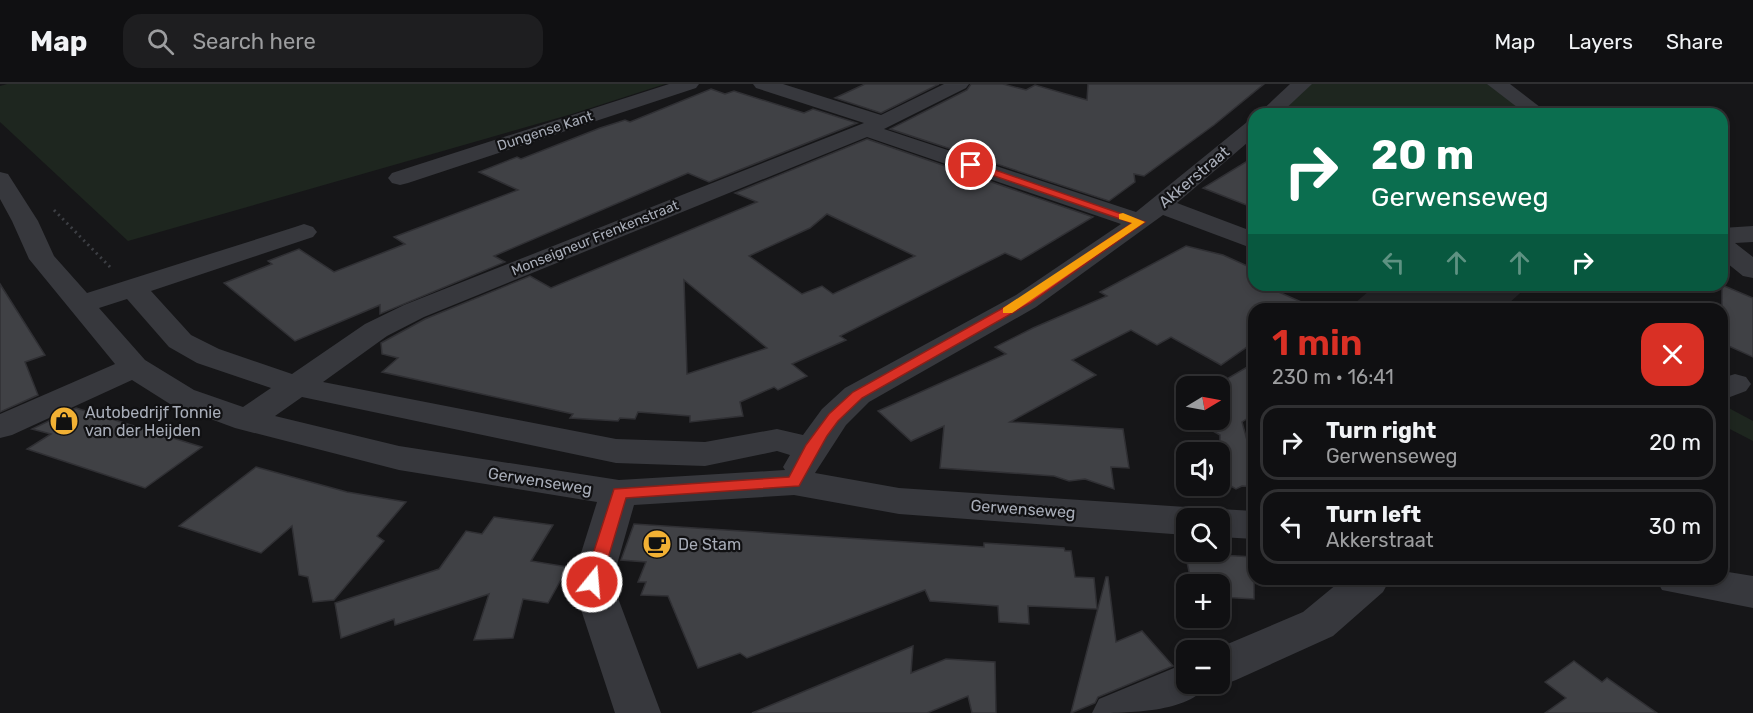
<!DOCTYPE html>
<meta charset="utf-8">
<style>
body{margin:0;font-family:Rubik,sans-serif;background:#1e1e20;color:#f1f3f6;height:100vh;display:flex;flex-direction:column;font-size:22px;white-space:nowrap}
*{box-sizing:border-box;margin:0}
p{font-size:20px;color:#9c9d9f}
.icon{flex:none;width:33px;height:33px;fill:none;stroke:currentColor;stroke-width:2;stroke-linecap:round;stroke-linejoin:round}
.map{position:relative;flex:1;overflow:hidden}
.drawer{position:absolute;left:1248px;top:219px;width:480px;height:282px;display:flex;flex-direction:column;background:#101012;border-radius:18px;box-shadow:0 3px 9px #0003,0 0 0 2px #303032}
.drawer>*{flex:none}
.guide{position:absolute;left:1248px;top:24px;width:480px;height:183px;border-radius:18px;box-shadow:0 3px 9px #0003,0 0 0 2px #303032;background:#0b6e4f;color:#fff;overflow:hidden}
.needle{width:39px;rotate:80deg}
.tools{position:absolute;left:1176px;top:292px;display:grid;gap:12px}
.tools a{display:grid;place-items:center;width:54px;height:54px;border-radius:12px;background:#101012;box-shadow:0 3px 9px #0003,0 0 0 2px #303032;font-size:30px}
.pin{position:absolute;display:grid;place-items:center;width:51px;height:51px;color:#fff;margin:-26px;border:3px solid #fff;border-radius:50%;box-shadow:0 2px 6px #0007}
.me{position:absolute;width:66px;margin:-33px;rotate:17deg;stroke-linejoin:round;filter:drop-shadow(0 0 4px #0008)}
.turn{display:flex;align-items:center;gap:21px;height:126px;padding:0 24px;font-size:27px}
.turn .icon{width:78px;height:78px;stroke-width:2.5}
.turn b{display:block;font-size:42px;line-height:51px}
.lanes{display:flex;align-items:center;height:57px;padding:0 24px;background:#0003;justify-content:center;gap:30px;direction:ltr}
.lanes .off{opacity:.35}
.round{display:grid;place-items:center;flex:none;width:63px;height:63px;border-radius:18px;background:#1e1e20}
.summary{display:flex;align-items:center;justify-content:space-between;height:102px;padding:0 24px}
h1{font-size:36px;font-weight:600;line-height:45px;color:#d93025}
ul{padding:0;list-style:none}
li{display:flex;align-items:center;gap:18px;height:75px;margin:0 12px 9px;padding:0 12px;border:3px solid #303032;border-radius:18px}
li div{flex:1}
li b{display:block;font-size:22px}
li em{font-style:normal}
header{display:flex;align-items:center;gap:36px;box-sizing:border-box;height:84px;padding:0 30px;background:#101012;border-bottom:2px solid #303032}
header strong{font-size:28px}
nav{display:flex;gap:33px;margin-inline-start:auto;font-size:21px}
.search{width:420px;height:54px;background:#1e1e20;display:flex;align-items:center;gap:15px;box-sizing:border-box;padding:0 21px;border-radius:18px;color:#9c9d9f;font-size:22px}
.map>svg:first-child{display:block}
</style>
<header>
<strong>Map</strong>
<div class="search"><svg class="icon" aria-label="search" viewBox="0 0 24 24"><circle cx="10" cy="10" r="6"/><path d="M15 15l6 6"/></svg>Search here</div>
<nav><a>Map</a><a>Layers</a><a>Share</a></nav>
</header>
<div class="map">
<svg width="1753" height="629" viewBox="0 0 1753 629">
<rect width="100%" height="100%" fill="#161618"/>
<path fill="#222225" d="M1358,201H1529L1508,220L1517,225H1348L1369,207Z"/>
<g fill="#1e261f">
<path d="M7,0H665L572,30L128,157L0,38V2Z"/>
<path d="M1310,0H1489L1530,30H1323L1293,25L1287,21Z"/>
<path d="M1725,322L1753,337V357L1722,341V323Z"/>
</g>
<g fill="#404145" stroke="#303034" stroke-width="1.5" fill-rule="evenodd">
<path d="M865,0H939L881,29L835,14Z"/>
<path d="M971,0H1003L1026,6L1035,1L1087,16L1088,0H1264L1214,41L1144,92L1134,90L1135,98L1109,117L890,45L967,6Z"/>
<path d="M711,5L725,10L734,7L804,29L813,25L857,39L709,98L688,89L494,172L505,178L380,230V221L295,257L224,199L272,180L268,177L299,165L334,188L405,160L394,153L518,106L479,88L517,73L521,75L600,44L625,36L630,38Z"/>
<path d="M867,55L1093,133L1021,176L1005,169L840,252L846,256L792,280L807,292L778,306L774,303L740,318L743,332L690,338V332L638,328L635,335L620,334L618,337L570,334L573,330L382,288L398,274L382,270L381,259L425,235L530,192L551,204L757,118L735,109ZM827,130L915,172L833,210L822,202L802,210L749,172L810,144ZM684,196L767,264L687,290Z"/>
<path d="M1254,73V124L1203,104Z"/>
<path d="M1186,162L1223,171L1254,185V201H1263L1317,225H1254V258L1221,281L1171,253L1157,261L1131,246L1072,276L1096,291L1010,338L1123,345L1129,384L1111,383L1114,405L1085,395L1069,397L1054,392L940,384L944,342L911,357L878,327L1006,270L995,263L1033,244L1107,212L1100,208Z"/>
<path d="M0,200L45,271L25,278L38,311L0,328Z"/>
<path d="M1722,201L1753,214V273L1722,259Z"/>
<path d="M1254,279V330L1242,338L1254,381V403L1242,402L1236,405L1229,401L1220,400V351L1194,336H1220V303H1213Z"/>
<path d="M76,324L202,363L145,404L27,365L51,350L32,345Z"/>
<path d="M256,383L347,408L406,418L377,452L384,457L334,516L313,518L308,493L299,491L292,442L261,469L179,442Z"/>
<path d="M494,433L553,441L531,477L568,483L548,519L523,515L513,554L474,556L489,510L395,541L394,535L341,554L335,519L439,485L466,447L482,450Z"/>
<path d="M634,440L984,463V459L1064,464L1065,467H1071L1075,493L1094,494L1097,525L1028,522L1029,540L999,538L998,522L930,517L925,506L747,574L740,569L698,584L668,512L641,511L646,498H638L646,478L621,476Z"/>
<path d="M1185,469L1254,473V515L1220,513V501H1192Z"/>
<path d="M1106,493H1108L1116,558L1142,547L1173,582L1098,613L1095,619L1071,629Z"/>
<path d="M913,562L911,589L946,575L995,578L996,629H972L968,612L927,629H752Z"/>
<path d="M1574,577L1602,598L1607,594L1657,629H1545L1566,614L1545,598Z"/>
</g>
<g fill="none" stroke-linecap="round" stroke-linejoin="round">
<path stroke="#3d3f44" stroke-width="3" stroke-dasharray="2 4" stroke-linecap="butt" d="M54,126L110,183"/>
<g fill="#37383d" fill-rule="evenodd">
<path d="M669,0H699L696,4L408,99L400,101L392,99L388,94L392,89Z"/>
<path d="M753,0H783L881,31L944,0H969L966,4L884,45L1136,128L1247,38L1254,36V53L1177,119L1254,148V165L1163,131L1036,223L869,318L846,341L815,389L899,404L1186,423L1200,427L1204,434L1206,429L1220,425L1254,427V455L1220,453V435H1186V451L899,430L794,411L634,421L612,498L661,629H615L572,498L597,418L399,386L235,344L170,320L132,296L12,351L0,354V330L115,280L29,175L12,137L0,115V88L8,90L38,137L54,172L87,209L295,143L304,140L313,143L317,148L313,153L151,207L191,251L219,265L292,290L365,240L404,221L864,39L756,4ZM867,53L1121,140L1016,211L845,304L822,325L803,351L777,345L705,358L616,355L323,298L387,252L424,233ZM127,215L169,263L197,279L271,304L243,323L194,306L145,276L99,224ZM302,313L616,379L705,382L777,367L790,371L783,383L785,386L619,396L399,362L275,332Z"/>
<path d="M1290,0H1312L1280,30H1258Z"/>
<path d="M1487,0H1510L1549,30H1526Z"/>
<path d="M1753,142V158L1735,159L1753,173V194L1743,192L1722,175V144Z"/>
<path d="M1735,290L1746,293L1751,300L1746,307L1722,316V294Z"/>
<path d="M1722,487L1753,492V524L1662,506L1656,495H1722Z"/>
<path d="M1343,495H1388L1389,497L1383,508L1333,552L1236,596L1220,602L1215,600H1220V567H1211L1303,528Z"/>
<path d="M1186,579V600H1208C1190,629 1127,629 1092,629L1099,615Z"/>
</g>
</g>
<path fill="#d93025" stroke="#8d1f18" stroke-width="1.5" d="M968,79H975L1145,138L1030,219L862,314L838,337L827,352L799,402L626,414L601,498L598,502L592,504L586,502L584,498L614,405L789,393L806,361L829,330L853,308L1021,214L1132,139L968,83Z"/>
<path fill="#f59e0b" d="M1123,129L1145,138L1012,229H1003V224L1132,139L1119,135V130Z"/>
<defs>
<g id="shop-disc" transform="scale(1.5)"><circle r="9.5" fill="#f2b134" stroke="#111113"/><path d="M-5-2.5h2.3a2.7 3.5 0 0 1 5.4 0H5L5.5 6h-11ZM-1.5-2.5h3a1.5 2.3 0 0 0-3 0Z" fill="#111"/></g>
<g id="cafe-disc" transform="scale(1.5)"><circle r="9.5" fill="#f2b134" stroke="#111113"/><path d="M-5.5-4.5H6V0H3Q3 3.5 0 3.5H-2.5Q-5.5 3.5-5.5 0ZM3-3.2v2h1.7v-2ZM-6 4.5H4V6H-6Z" fill="#111"/></g>
</defs>
<g fill-rule="evenodd">
<use href="#shop-disc" x="64" y="337"/>
<use href="#cafe-disc" x="657" y="460"/>
</g>
<g text-anchor="middle" dominant-baseline="central" stroke-width="4.5" stroke-linejoin="round" paint-order="stroke">
<g font-size="14" fill="#a8adb8" stroke="#111113">
<text transform="translate(545 47) rotate(-18)">Dungense Kant</text>
<text transform="translate(595 154) rotate(-22)">Monseigneur Frenkenstraat</text>
</g>
<g font-size="16" fill="#a8adb8" stroke="#111113">
<text transform="translate(1194 93) rotate(-40)">Akkerstraat</text>
<text transform="translate(540 397) rotate(9)">Gerwenseweg</text>
<text transform="translate(1023 425) rotate(4)">Gerwenseweg</text>
</g>
<g font-size="16" fill="#a8adb8" stroke="#111113" text-anchor="start">
<text x="85" y="328">Autobedrijf Tonnie<tspan x="85" dy="18">van der Heijden</tspan></text>
<text x="678" y="460">De Stam</text>
</g>
</g>
</svg>
<div class="tools">
<a><svg class="needle" viewBox="-14 -14 28 28"><path d="M0-13l5 13h-10z" fill="#e53935"/><path d="M0 13l5-13h-10z" fill="#9c9d9f"/></svg></a>
<a><svg class="icon" aria-label="sound" viewBox="0 0 24 24"><path d="M4 9h4l5-4v14l-5-4H4zM17 9q2 3 0 6"/></svg></a>
<a><svg class="icon" aria-label="search" viewBox="0 0 24 24"><circle cx="10" cy="10" r="6"/><path d="M15 15l6 6"/></svg></a>
<a>+</a>
<a>−</a>
</div>
<div class="pin" style="left:971px;top:81px;background:#d93025"><svg class="icon" aria-label="arrive" viewBox="0 0 24 24"><path d="M6 21V4h12l-3 4 3 4H6"/></svg></div>
<svg class="me" style="left:592px;top:498px" viewBox="-20 -20 40 40"><circle r="17" fill="#d93025" stroke="#fff" stroke-width="3"/><path d="M0-11L8 9 0 5-8 9z" fill="#fff"/></svg>
<div class="guide">
<div class="turn"><svg class="icon" aria-label="right" viewBox="0 0 24 24"><path d="M7 20v-9h11M14 6l5 5-5 5"/></svg><div><b>20 m</b>Gerwenseweg</div></div>
<div class="lanes"><svg class="icon off" aria-label="left" viewBox="0 0 24 24"><path d="M17 20v-9H6M10 6l-5 5 5 5"/></svg><svg class="icon off" aria-label="ahead" viewBox="0 0 24 24"><path d="M12 20V5M6 11l6-6 6 6"/></svg><svg class="icon off" aria-label="ahead" viewBox="0 0 24 24"><path d="M12 20V5M6 11l6-6 6 6"/></svg><svg class="icon" aria-label="right" viewBox="0 0 24 24"><path d="M7 20v-9h11M14 6l5 5-5 5"/></svg></div>
</div>
<section class="drawer">
<div class="summary"><div><h1>1 min</h1><p>230 m · 16:41</p></div><a class="round" style="background:#d93025;color:#fff"><svg class="icon" aria-label="close" viewBox="0 0 24 24"><path d="M6 6l12 12M18 6L6 18"/></svg></a></div>
<ul>
<li><svg class="icon" aria-label="right" viewBox="0 0 24 24"><path d="M7 20v-9h11M14 6l5 5-5 5"/></svg><div><b>Turn right</b><p>Gerwenseweg</p></div><em>20 m</em></li>
<li><svg class="icon" aria-label="left" viewBox="0 0 24 24"><path d="M17 20v-9H6M10 6l-5 5 5 5"/></svg><div><b>Turn left</b><p>Akkerstraat</p></div><em>30 m</em></li>
</ul>
</section>
</div>
